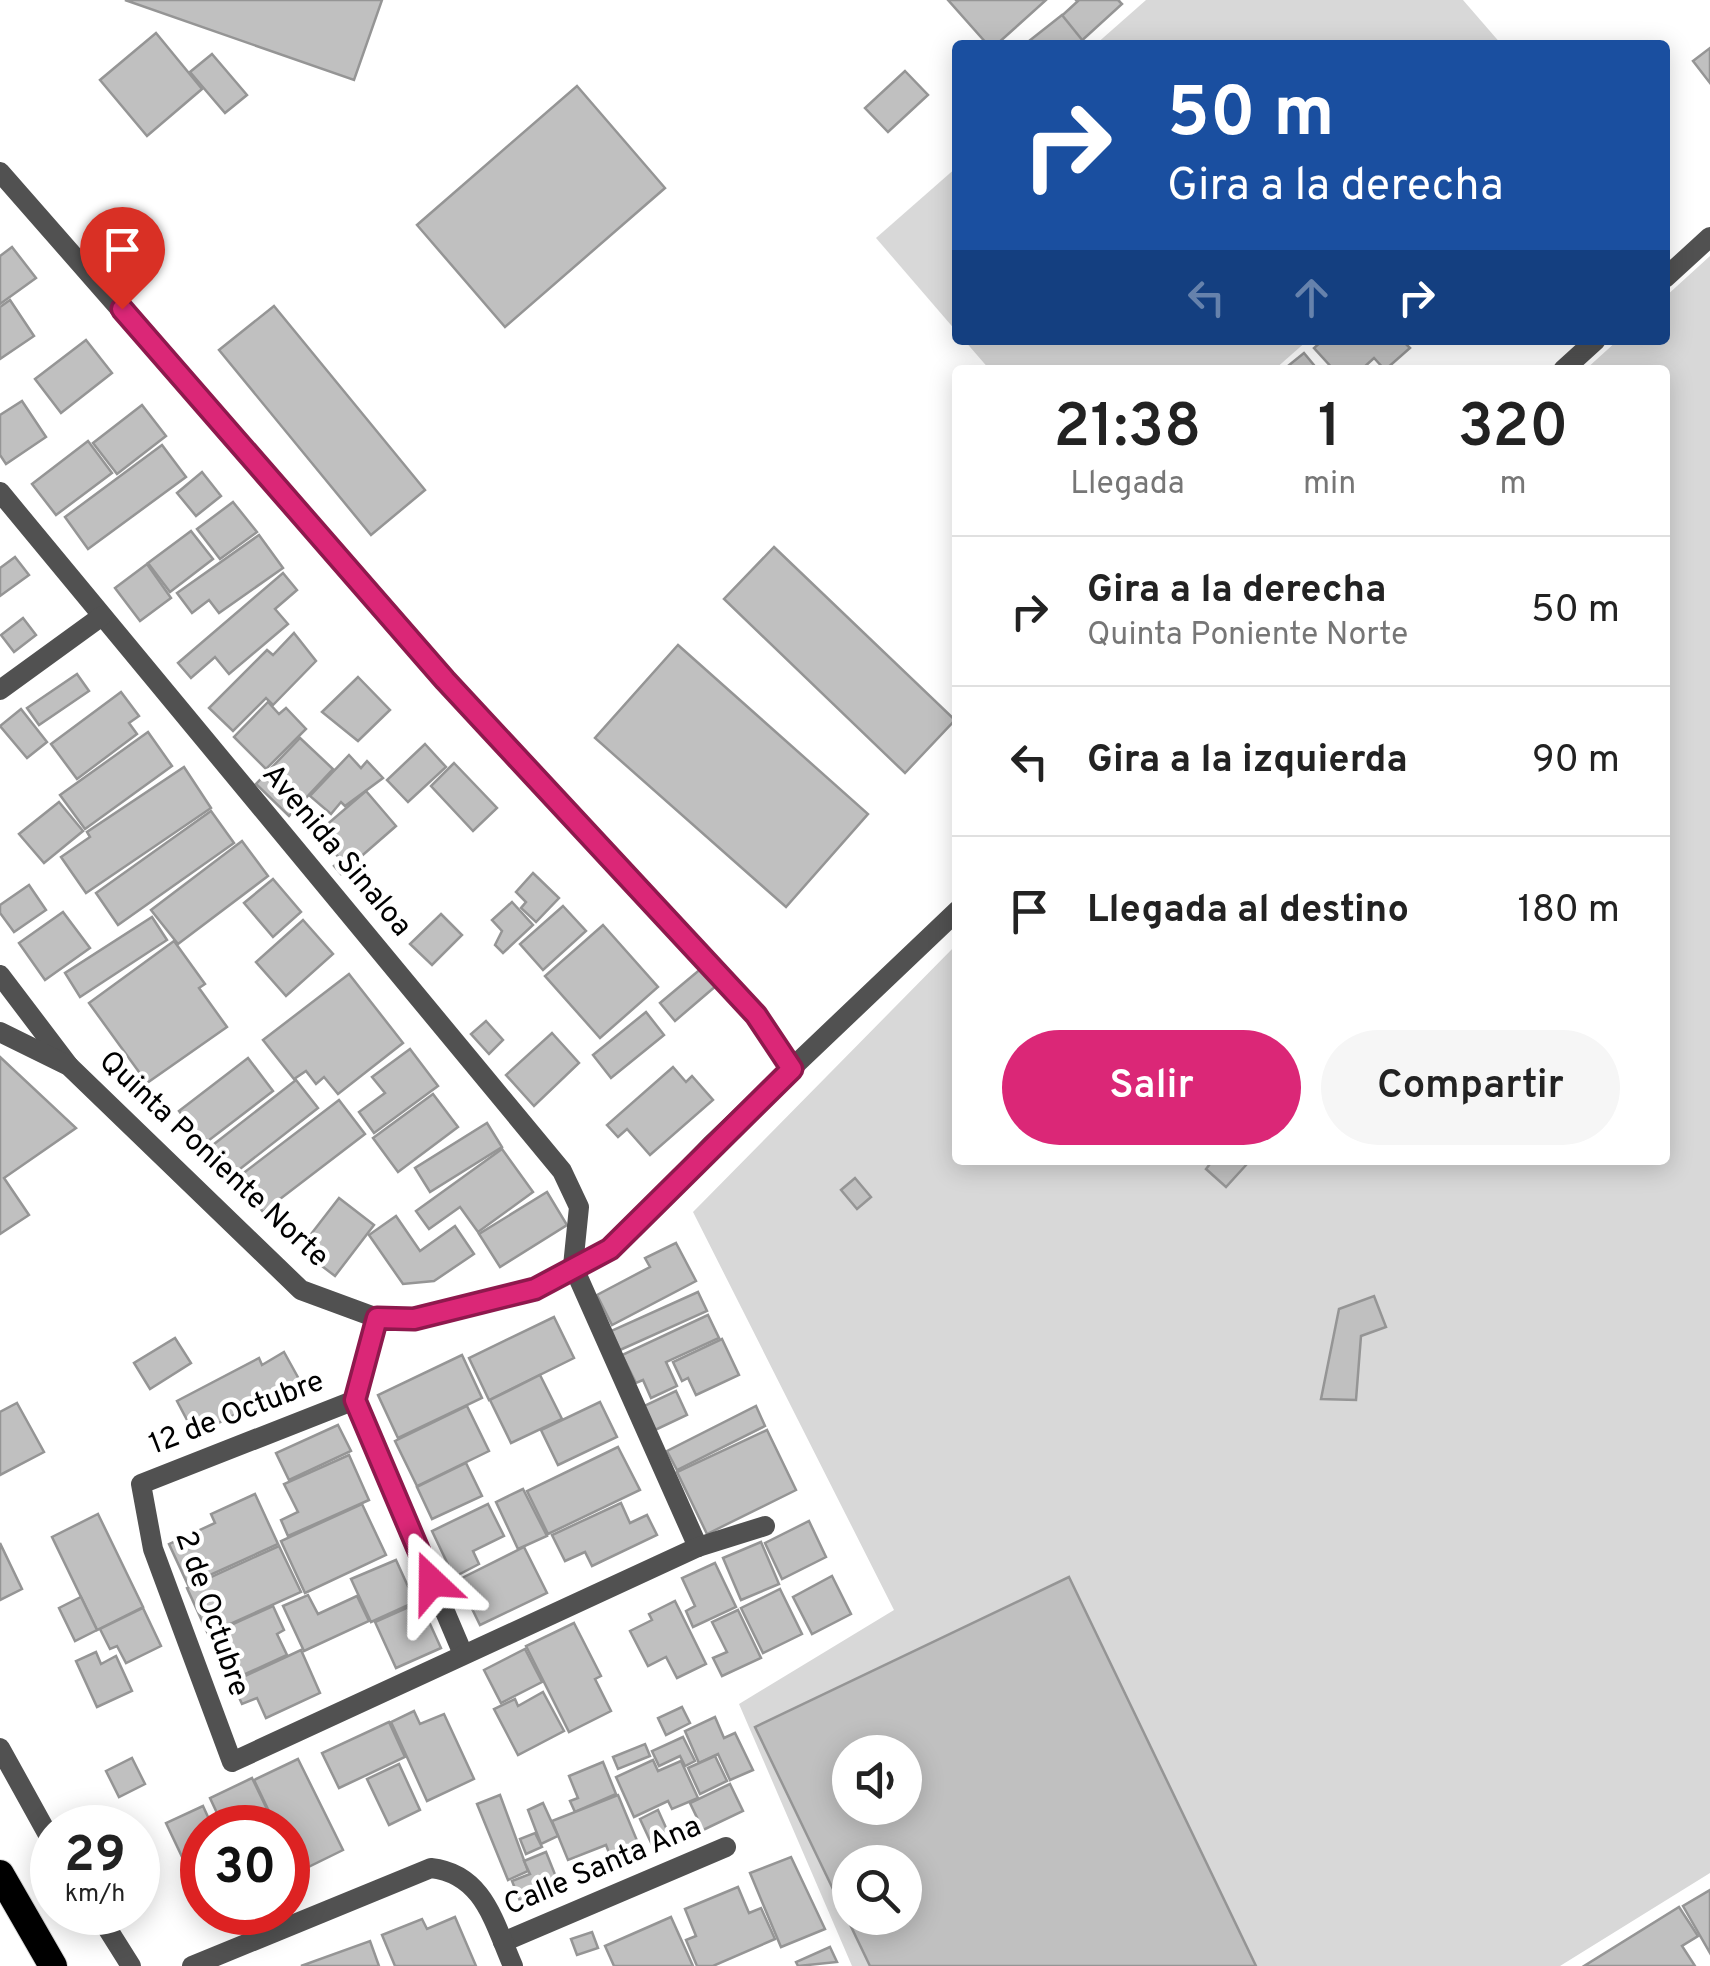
<!DOCTYPE html>
<html lang="es">
<style>
body{margin:0;font-family:Overpass,sans-serif;background:#f6f6f6;color:#222;height:100vh;display:flex;flex-direction:column;font-size:38px;white-space:nowrap}
*{box-sizing:border-box;margin:0}
p{font-size:32px;color:#767676}
.icon{flex:none;width:55px;height:55px;fill:none;stroke:currentColor;stroke-width:2;stroke-linecap:round;stroke-linejoin:round}
.map{position:relative;flex:1;overflow:hidden}
.details{position:absolute;left:952px;top:365px;width:718px;height:800px;display:flex;flex-direction:column;background:#fff;border-radius:10px;box-shadow:0 5px 25px #0003}
.details>*{flex:none}
.guide{position:absolute;left:952px;top:40px;width:718px;height:305px;border-radius:10px;box-shadow:0 5px 25px #0003;background:#1a4fa0;color:#fff;overflow:hidden}
.fabs{position:absolute;left:832px;top:1735px;display:grid;gap:20px}
.fabs a{display:grid;place-items:center;width:90px;height:90px;border-radius:50%;background:#fff;box-shadow:0 5px 25px #0003;font-size:50px}
.speed{position:absolute;left:30px;top:1805px;display:flex;gap:20px;font-size:50px;font-weight:700;text-align:center}
.speed>*{display:grid;place-content:center;width:130px;height:130px;border-radius:50%;background:#fff;box-shadow:0 5px 25px #0003;line-height:1}
.speed small{font-size:25px;font-weight:400}
.speed .limit{border:15px solid #d22;background:#fff;color:#111}
.pin{position:absolute;display:grid;place-items:center;width:85px;height:85px;color:#fff;margin:-102px -42px;border-radius:50% 50% 50% 0;rotate:-45deg;box-shadow:0 0 10px #0007}
.pin .icon{rotate:45deg}
.me{position:absolute;width:110px;margin:-55px;rotate:337deg;stroke-linejoin:round;filter:drop-shadow(0 0 8px #0008)}
.turn{display:flex;align-items:center;gap:35px;height:210px;padding:0 50px;font-size:45px}
.turn .icon{width:130px;height:130px;stroke-width:2.5}
.turn b{display:block;font-size:70px;line-height:85px}
.lanes{display:flex;align-items:center;height:95px;padding:0 50px;background:#0003;justify-content:center;gap:50px;direction:ltr}
.lanes .off{opacity:.35}
.eta{display:flex;justify-content:space-evenly;align-items:center;height:170px;text-align:center}
.eta b{font-size:60px;font-weight:600;line-height:70px}
.button{display:flex;gap:20px;margin-top:auto;padding:20px 50px}
.button a{flex:1;height:115px;border-radius:60px;background:#db2777;color:#fff;font-size:40px;font-weight:600;line-height:115px;text-align:center}
.button a+a{background:#f6f6f6;color:#222}
ul{padding:0;list-style:none}
li{display:flex;align-items:center;gap:30px;height:150px;padding:0 50px;border-top:2px solid #e0e0e0}
li div{flex:1}
li b{display:block;font-size:38px}
li em{font-style:normal}
.map>svg:first-child{display:block}
</style>
<div class="map">
<svg width="1710" height="1966" viewBox="0 0 1710 1966">
<rect width="100%" height="100%" fill="#fff"/>
<g fill="#d8d8d8" fill-rule="evenodd">
<path d="M1146,0H1463L1502,45H1095Z"/>
<path d="M957,167V332L876,238Z"/>
<path d="M1710,256V1873L1560,1966H852L739,1704L894,1610L693,1212L957,944L958,1160H1665V370H1585L1618,340H1665V297ZM850,1752H905V1808H850ZM850,1862H905V1918H850Z"/>
<path d="M964,340H1308L1274,370H990Z"/>
</g>
<g fill="#c0c0c0" stroke="#959595" stroke-width="2.5" fill-rule="evenodd">
<path d="M125,0H382L354,80Z"/>
<path d="M948,0H1046L996,45H988Z"/>
<path d="M1076,0H1119L1096,22Z"/>
<path d="M1079,0H1118L1122,4L1077,45H1030Z"/>
<path d="M1062,15L1083,41L1078,45H1024Z"/>
<path d="M156,33L202,89L147,136L100,80Z"/>
<path d="M1710,48V83L1693,61Z"/>
<path d="M212,54L247,95L225,113L190,72Z"/>
<path d="M905,71L928,95L888,132L865,108Z"/>
<path d="M577,86L665,188L505,327L417,225Z"/>
<path d="M12,247L36,278L0,304V256Z"/>
<path d="M10,300L34,336L0,359V307Z"/>
<path d="M274,306L425,490L371,535L219,350Z"/>
<path d="M86,340L112,373L61,413L35,379Z"/>
<path d="M1323,340H1402L1410,348L1385,370L1374,358L1361,370H1334L1314,348Z"/>
<path d="M1304,353L1318,370H1283Z"/>
<path d="M22,401L46,437L6,464L0,455V415Z"/>
<path d="M142,405L166,436L117,474L93,443Z"/>
<path d="M88,441L112,473L56,515L32,484Z"/>
<path d="M162,445L186,477L88,549L65,517Z"/>
<path d="M202,472L221,496L196,516L177,493Z"/>
<path d="M233,502L257,532L220,559L197,529Z"/>
<path d="M191,531L213,559L170,592L148,563Z"/>
<path d="M259,535L283,568L219,613L209,600L192,613L177,593Z"/>
<path d="M774,547L955,720L905,773L724,599Z"/>
<path d="M15,557L29,575L0,596V568Z"/>
<path d="M147,564L171,598L140,621L115,588Z"/>
<path d="M283,573L297,590L275,609L288,624L229,674L215,657L191,678L178,663Z"/>
<path d="M23,618L36,635L14,652L1,635Z"/>
<path d="M294,633L316,661L273,705L266,698L233,731L209,708L267,650L273,655Z"/>
<path d="M678,645L868,814L786,907L595,738Z"/>
<path d="M77,674L89,691L39,725L27,708Z"/>
<path d="M358,677L390,710L358,741L322,712Z"/>
<path d="M121,692L139,716L129,723L137,734L77,779L51,744Z"/>
<path d="M268,702L279,714L286,708L306,729L266,769L234,737Z"/>
<path d="M21,709L47,742L27,758L0,726Z"/>
<path d="M148,732L172,766L85,829L60,795Z"/>
<path d="M300,738L333,769L289,816L256,784Z"/>
<path d="M425,744L446,767L408,802L387,780Z"/>
<path d="M349,755L361,768L367,761L383,778L345,806L341,802L331,814L310,796Z"/>
<path d="M454,763L497,808L473,831L431,786Z"/>
<path d="M184,767L211,808L86,893L61,857L90,837L87,832Z"/>
<path d="M366,791L396,826L341,874L334,866L341,860L317,833Z"/>
<path d="M59,802L83,831L44,863L19,834Z"/>
<path d="M211,811L234,843L118,925L96,893Z"/>
<path d="M242,841L268,876L178,944L151,910Z"/>
<path d="M533,873L559,898L536,922L521,908L526,902L516,892Z"/>
<path d="M273,879L301,912L273,937L244,903Z"/>
<path d="M29,885L46,910L14,932L0,913V905Z"/>
<path d="M512,902L533,925L503,953L495,945L502,931L492,920Z"/>
<path d="M563,906L586,931L543,970L520,944Z"/>
<path d="M63,912L90,948L45,980L19,943Z"/>
<path d="M441,914L462,935L432,965L410,944Z"/>
<path d="M152,917L167,940L80,997L65,973Z"/>
<path d="M303,920L333,954L286,996L256,962Z"/>
<path d="M603,925L658,987L600,1038L545,976Z"/>
<path d="M174,941L205,984L199,988L227,1027L147,1083L89,1003Z"/>
<path d="M703,967L717,985L675,1021L660,1003Z"/>
<path d="M349,974L403,1043L338,1094L324,1077L316,1084L306,1071L294,1079L263,1040Z"/>
<path d="M646,1012L664,1035L611,1078L593,1055Z"/>
<path d="M486,1021L503,1040L489,1054L471,1034Z"/>
<path d="M552,1033L579,1063L534,1106L506,1075Z"/>
<path d="M410,1049L438,1086L374,1133L359,1112L385,1093L372,1077Z"/>
<path d="M0,1057L76,1128L4,1178L29,1215L0,1234Z"/>
<path d="M248,1058L273,1091L204,1144L179,1111Z"/>
<path d="M673,1067L686,1082L692,1076L713,1100L650,1155L627,1129L618,1137L607,1125Z"/>
<path d="M296,1080L318,1108L231,1176L209,1148Z"/>
<path d="M433,1094L458,1127L398,1172L373,1138Z"/>
<path d="M339,1100L365,1134L263,1212L237,1178Z"/>
<path d="M487,1123L502,1147L430,1192L415,1168Z"/>
<path d="M502,1149L533,1192L478,1232L460,1207L429,1229L416,1211Z"/>
<path d="M1213,1160H1242L1247,1164L1226,1187L1206,1169Z"/>
<path d="M855,1178L871,1197L857,1209L841,1190Z"/>
<path d="M547,1192L567,1225L500,1267L479,1234Z"/>
<path d="M339,1198L374,1225L335,1276L314,1260L322,1250L308,1238Z"/>
<path d="M396,1216L420,1251L455,1226L474,1254L434,1281L403,1284L369,1235Z"/>
<path d="M676,1243L696,1281L612,1325L597,1295L650,1267L645,1258Z"/>
<path d="M698,1292L707,1311L620,1350L611,1331Z"/>
<path d="M1374,1296L1386,1327L1361,1336L1356,1400L1321,1399L1339,1309Z"/>
<path d="M708,1315L719,1338L666,1362L677,1386L651,1398L643,1380L636,1383L622,1355Z"/>
<path d="M554,1317L574,1358L489,1400L469,1358Z"/>
<path d="M175,1338L191,1363L150,1389L134,1363Z"/>
<path d="M722,1339L739,1375L696,1395L688,1378L682,1381L673,1362Z"/>
<path d="M284,1352L300,1381L195,1435L177,1401L259,1358L262,1365Z"/>
<path d="M462,1355L482,1398L398,1438L378,1395Z"/>
<path d="M540,1375L562,1419L511,1443L490,1400Z"/>
<path d="M676,1391L687,1415L655,1430L644,1406Z"/>
<path d="M600,1402L617,1437L558,1465L541,1430Z"/>
<path d="M17,1403L44,1452L0,1475V1412Z"/>
<path d="M467,1406L489,1451L417,1486L395,1441Z"/>
<path d="M756,1406L765,1426L677,1470L667,1451Z"/>
<path d="M338,1425L351,1451L289,1480L276,1453Z"/>
<path d="M767,1430L796,1490L707,1534L677,1472Z"/>
<path d="M618,1447L640,1490L548,1534L527,1491Z"/>
<path d="M349,1455L369,1500L288,1536L281,1520L298,1512L284,1484Z"/>
<path d="M466,1463L482,1496L432,1519L417,1487Z"/>
<path d="M523,1489L547,1536L518,1549L496,1502Z"/>
<path d="M255,1494L278,1544L188,1585L169,1544L215,1523L211,1514Z"/>
<path d="M621,1503L630,1523L647,1515L657,1535L592,1566L585,1552L565,1561L552,1535Z"/>
<path d="M362,1504L386,1555L305,1593L281,1541Z"/>
<path d="M488,1504L504,1536L473,1551L479,1564L454,1577L432,1531Z"/>
<path d="M98,1514L143,1607L97,1630L52,1537Z"/>
<path d="M809,1521L826,1557L782,1579L765,1543Z"/>
<path d="M761,1542L779,1584L741,1600L723,1558Z"/>
<path d="M0,1543L22,1589L0,1600Z"/>
<path d="M279,1546L301,1592L208,1634L187,1588Z"/>
<path d="M524,1547L547,1593L480,1625L458,1580Z"/>
<path d="M396,1560L415,1602L371,1622L351,1579Z"/>
<path d="M715,1563L736,1607L693,1627L686,1611L695,1606L682,1578Z"/>
<path d="M832,1576L851,1614L812,1634L793,1597Z"/>
<path d="M1069,1577L1256,1966H870L755,1727ZM850,1752H905V1808H850ZM850,1862H905V1918H850Z"/>
<path d="M780,1589L802,1634L763,1653L741,1608Z"/>
<path d="M308,1595L318,1614L357,1596L369,1621L304,1651L283,1606Z"/>
<path d="M81,1597L97,1630L75,1641L59,1608Z"/>
<path d="M675,1601L706,1664L677,1678L666,1657L648,1666L630,1631L652,1620L649,1614Z"/>
<path d="M420,1602L441,1648L396,1668L375,1622Z"/>
<path d="M273,1606L284,1630L277,1634L287,1655L232,1680L211,1634Z"/>
<path d="M143,1608L161,1646L126,1663L117,1646L110,1649L100,1629Z"/>
<path d="M738,1610L761,1658L722,1676L713,1658L727,1652L712,1622Z"/>
<path d="M574,1623L601,1676L595,1679L611,1711L569,1732L526,1646Z"/>
<path d="M525,1649L542,1682L501,1703L484,1670Z"/>
<path d="M301,1650L320,1693L266,1718L257,1698L242,1704L232,1682Z"/>
<path d="M96,1652L101,1664L116,1656L132,1691L97,1707L76,1661Z"/>
<path d="M543,1692L564,1731L518,1755L494,1709L515,1699L518,1706Z"/>
<path d="M682,1707L690,1723L666,1735L658,1718Z"/>
<path d="M414,1711L420,1724L444,1714L474,1779L427,1801L391,1722Z"/>
<path d="M715,1717L724,1738L735,1733L753,1770L730,1780L718,1754L699,1763L685,1731Z"/>
<path d="M389,1722L405,1757L339,1788L322,1753Z"/>
<path d="M683,1737L695,1761L685,1766L680,1756L659,1766L652,1751Z"/>
<path d="M645,1744L650,1756L618,1769L613,1757Z"/>
<path d="M715,1756L727,1781L700,1794L688,1768Z"/>
<path d="M132,1758L145,1784L119,1797L106,1771Z"/>
<path d="M298,1759L343,1850L298,1872L288,1850V1828H277L254,1780Z"/>
<path d="M653,1760L658,1771L681,1761L698,1798L672,1809L668,1801L634,1817L616,1777Z"/>
<path d="M603,1762L616,1794L575,1812L570,1801L578,1798L569,1776Z"/>
<path d="M399,1764L420,1810L389,1825L367,1779Z"/>
<path d="M252,1778L276,1828H224L210,1798Z"/>
<path d="M730,1784L743,1811L703,1830L690,1803Z"/>
<path d="M500,1795L528,1871L508,1880L477,1804Z"/>
<path d="M618,1795L643,1855L614,1866L606,1845L568,1860L552,1821Z"/>
<path d="M543,1803L558,1836L541,1844L528,1810Z"/>
<path d="M203,1806L213,1828H202V1878L194,1882L166,1823Z"/>
<path d="M658,1810L672,1841L654,1849L640,1819Z"/>
<path d="M535,1833L542,1847L526,1854L520,1839Z"/>
<path d="M546,1852L562,1892L523,1908L512,1881L530,1874L524,1861Z"/>
<path d="M791,1857L825,1929L781,1947L750,1873Z"/>
<path d="M738,1887L749,1913L761,1908L775,1939L713,1966H697L686,1940L696,1936L685,1909Z"/>
<path d="M1710,1890V1953L1683,1906Z"/>
<path d="M1679,1907L1698,1936L1682,1946L1695,1966H1584Z"/>
<path d="M455,1917L476,1966H395L382,1935L422,1919L427,1929Z"/>
<path d="M671,1917L693,1966H614L605,1946Z"/>
<path d="M592,1932L598,1948L577,1955L571,1939Z"/>
<path d="M370,1941L379,1966H301Z"/>
<path d="M830,1947L837,1962L798,1966L796,1962Z"/>
</g>
<g fill="none" stroke-linecap="round" stroke-linejoin="round">
<g stroke="#dbdbdb" stroke-width="30">
<path id="trunk" d="M0,1874L53,1966"/>
</g>
<g stroke="#515151" stroke-width="20">
<path d="M0,172L445,680L756,1015L792,1069"/>
<path d="M0,492L562,1171L579,1207L573,1266L698,1547"/>
<path d="M0,690L102,616"/>
<path d="M0,975L69,1066"/>
<path d="M377,1318L355,1400L463,1654"/>
<path d="M355,1400L141,1484L153,1549L232,1762L698,1547L765,1526"/>
<path d="M503,1942L726,1847"/>
<path d="M192,1966L431,1868C484,1874 494,1923 513,1966"/>
</g>
<g stroke="#515151" stroke-width="20">
<path d="M1665,278L1710,237"/>
<path d="M1563,370L1596,340"/>
<path d="M0,1032L69,1066L301,1290L377,1318L414,1319L535,1289L611,1249L712,1144L958,910"/>
<path d="M0,1748L52,1842"/>
<path d="M97,1912L131,1966"/>
</g>
<use href="#trunk" stroke="#000" stroke-width="28"/>
</g>
<g fill="none" stroke-linecap="round" stroke-linejoin="round">
<g stroke="#8e194d" stroke-width="25">
<path id="route" d="M122,309L445,680L756,1015L792,1069L610,1249L535,1289L414,1319L377,1318L355,1400L432,1582"/>
</g>
<use href="#route" stroke="#db2777" stroke-width="18"/>
</g>
<g text-anchor="middle" dominant-baseline="central" stroke-width="9" stroke-linejoin="round" paint-order="stroke">
<g font-size="30" fill="#000" stroke="#fff">
<text transform="translate(336 851) rotate(50)">Avenida Sinaloa</text>
<text transform="translate(213 1160) rotate(43)">Quinta Poniente Norte</text>
<text transform="translate(237 1414) rotate(-21)">12 de Octubre</text>
<text transform="translate(211 1614) rotate(71)">2 de Octubre</text>
<text transform="translate(603 1867) rotate(-23)">Calle Santa Ana</text>
</g>
</g>
</svg>
<div class="fabs">
<a><svg class="icon" aria-label="sound" viewBox="0 0 24 24"><path d="M4 9h4l5-4v14l-5-4H4zM17 9q2 3 0 6"/></svg></a>
<a><svg class="icon" aria-label="search" viewBox="0 0 24 24"><circle cx="10" cy="10" r="6"/><path d="M15 15l6 6"/></svg></a>
</div>
<div class="speed"><div>29<small>km/h</small></div><div class="limit">30</div></div>
<div class="pin" style="left:122px;top:309px;background:#d93025"><svg class="icon" aria-label="arrive" viewBox="0 0 24 24"><path d="M6 21V4h12l-3 4 3 4H6"/></svg></div>
<svg class="me" style="left:432px;top:1582px" viewBox="-20 -20 40 40"><path d="M0-17L14 15 0 8-14 15z" fill="#db2777" stroke="#fff" stroke-width="4"/></svg>
<div class="guide">
<div class="turn"><svg class="icon" aria-label="right" viewBox="0 0 24 24"><path d="M7 20v-9h11M14 6l5 5-5 5"/></svg><div><b>50 m</b>Gira a la derecha</div></div>
<div class="lanes"><svg class="icon off" aria-label="left" viewBox="0 0 24 24"><path d="M17 20v-9H6M10 6l-5 5 5 5"/></svg><svg class="icon off" aria-label="ahead" viewBox="0 0 24 24"><path d="M12 20V5M6 11l6-6 6 6"/></svg><svg class="icon" aria-label="right" viewBox="0 0 24 24"><path d="M7 20v-9h11M14 6l5 5-5 5"/></svg></div>
</div>
<section class="details">
<div class="eta">
<div><b>21:38</b><p>Llegada</p></div>
<div><b>1</b><p>min</p></div>
<div><b>320</b><p>m</p></div>
</div>
<ul>
<li><svg class="icon" aria-label="right" viewBox="0 0 24 24"><path d="M7 20v-9h11M14 6l5 5-5 5"/></svg><div><b>Gira a la derecha</b><p>Quinta Poniente Norte</p></div><em>50 m</em></li>
<li><svg class="icon" aria-label="left" viewBox="0 0 24 24"><path d="M17 20v-9H6M10 6l-5 5 5 5"/></svg><div><b>Gira a la izquierda</b></div><em>90 m</em></li>
<li><svg class="icon" aria-label="arrive" viewBox="0 0 24 24"><path d="M6 21V4h12l-3 4 3 4H6"/></svg><div><b>Llegada al destino</b></div><em>180 m</em></li>
</ul>
<div class="button"><a>Salir</a><a>Compartir</a></div>
</section>
</div>
